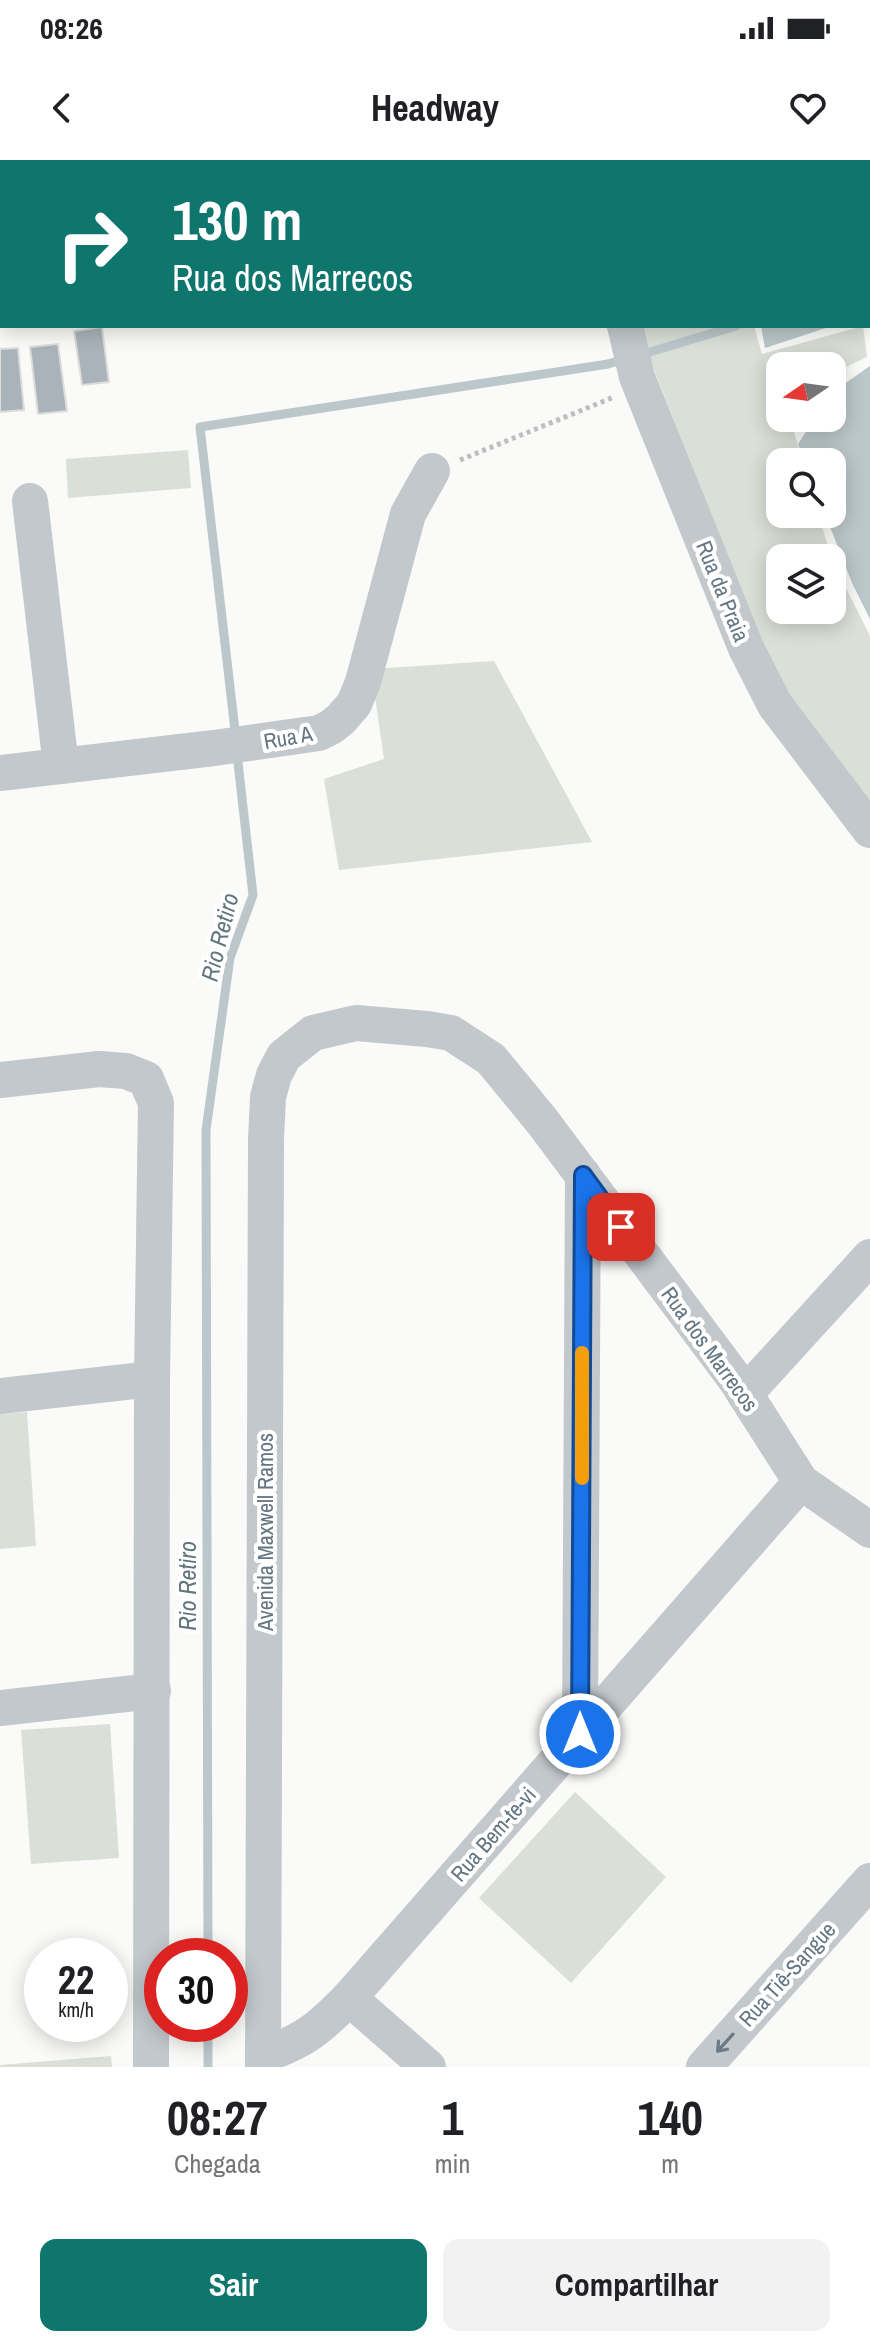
<!DOCTYPE html>
<html lang="pt">
<meta charset="utf-8">
<style>
body{margin:0;font-family:"Archivo Narrow",sans-serif;background:#f2f2f2;color:#202124;height:100vh;display:flex;flex-direction:column;font-size:30px;white-space:nowrap}
*{box-sizing:border-box;margin:0}
p{font-size:26px;color:#757577}
.icon{flex:none;width:44px;height:44px;fill:none;stroke:currentColor;stroke-width:2;stroke-linecap:round;stroke-linejoin:round}
.map{position:relative;height:1907px;overflow:hidden}
.details{display:flex;flex-direction:column;background:#fff;flex:1}
.details>*{flex:none}
.top-card{position:absolute;left:0px;top:0px;width:870px;height:168px;box-shadow:0 4px 20px #0003;background:#0f766e;color:#fff;overflow:hidden}
.needle{width:52px;rotate:257deg}
.controls{position:absolute;left:766px;top:192px;display:grid;gap:16px}
.controls a{display:grid;place-items:center;width:80px;height:80px;border-radius:16px;background:#fff;box-shadow:0 4px 20px #0003;font-size:40px}
.speed{position:absolute;left:24px;top:1778px;display:flex;gap:16px;font-size:40px;font-weight:700;text-align:center}
.speed>*{display:grid;place-content:center;width:104px;height:104px;border-radius:50%;background:#fff;box-shadow:0 4px 20px #0003;line-height:1}
.speed small{font-size:20px;font-weight:400}
.speed .limit{border:12px solid #d22;background:#fff;color:#111}
.pin{position:absolute;display:grid;place-items:center;width:68px;height:68px;color:#fff;margin:-34px;border-radius:16px;box-shadow:0 4px 12px #0006}
.me{position:absolute;width:88px;margin:-44px;rotate:0deg;stroke-linejoin:round;filter:drop-shadow(0 0 6px #0008)}
.turn{display:flex;align-items:center;gap:28px;height:168px;padding:0 40px;font-size:36px}
.turn .icon{width:104px;height:104px;stroke-width:2.5}
.turn b{display:block;font-size:56px;line-height:68px}
.eta{display:flex;justify-content:space-evenly;align-items:center;height:136px;text-align:center}
.eta b{font-size:48px;font-weight:800;line-height:56px}
.primary-button{display:flex;gap:16px;margin-top:auto;padding:16px 40px}
.primary-button a{flex:1;height:92px;border-radius:16px;background:#0f766e;color:#fff;font-size:32px;font-weight:800;line-height:92px;text-align:center}
.primary-button a+a{background:#f2f2f2;color:#202124}
.status{display:flex;justify-content:space-between;align-items:center;height:56px;padding:0 40px;background:#fff;direction:ltr}
.status svg{height:22px;fill:currentColor}
header{display:flex;justify-content:space-between;align-items:center;height:104px;padding:0 40px;background:#fff;font-size:36px;font-weight:800}
.map>svg:first-child{display:block}
</style>
<div class="status"><b>08:26</b><svg viewBox="0 0 49 12"><path d="M0 12V9h3v3zM5 12V6h3v6zM10 12V3h3v9zM15 12V0h3v12zM26 1h20v11H26zM47 4h2v5h-2z"/></svg></div>
<header><svg class="icon" aria-label="back" viewBox="0 0 24 24"><path d="M15 5l-7 7 7 7"/></svg>Headway<svg class="icon" aria-label="heart" viewBox="0 0 24 24"><path d="M12 20l-8-8c-3-5 5-10 8-4 3-6 11-1 8 4z"/></svg></header>
<div class="map">
<svg width="870" height="1907" viewBox="0 0 870 1907">
<rect width="100%" height="100%" fill="#fafaf8"/>
<g fill="#dadfd7">
<path d="M637,166H754L762,194L863,166L867,197L844,208L832,223V206H780V258H805L794,272L803,302H780V354H818L832,398H780V450H832V400L870,476V649L783,538Z"/>
<path d="M188,290L191,328L68,338L66,299Z"/>
<path d="M494,501L592,682L339,710L324,619L384,599L371,509Z"/>
<path d="M27,1252L36,1386L0,1389V1254Z"/>
<path d="M110,1564L119,1698L31,1704L21,1570Z"/>
<path d="M575,1632L666,1717L571,1823L479,1738Z"/>
<path d="M111,1896L112,1907H0V1905Z"/>
</g>
<g fill="#bbc7cb">
<path d="M761,166H832L765,188Z"/>
<path d="M870,206V459L852,423L825,354H832V302H805L798,284L815,258H832V233L834,231Z"/>
</g>
<g fill="none" stroke-linecap="round" stroke-linejoin="round">
<g stroke="#bbc7cb" stroke-width="9">
<path d="M640,195L736,166"/>
<path d="M236,579L200,267L608,204L625,199"/>
<path d="M208,1796L206,970L230,798L253,735L237,594"/>
<path d="M208,1864V1907"/>
</g>
</g>
<g fill="#aab3b9" stroke="#dcdcda" stroke-width="2">
<path d="M102,167L109,222L82,225L74,171Z"/>
<path d="M58,184L67,251L38,254L30,187Z"/>
<path d="M18,188L24,250L0,252V189Z"/>
</g>
<g fill="none" stroke-linecap="round" stroke-linejoin="round">
<path stroke="#bbbfc2" stroke-width="5" stroke-dasharray="4 4" stroke-linecap="butt" d="M460,300L614,237"/>
<g stroke="#c3c8cc" stroke-width="36">
<path d="M0,138H2"/>
<path d="M625,166L637,217L746,488L775,545L870,670"/>
<path d="M30,341L61,606"/>
<path d="M0,613L214,588L319,573L331,567L341,559L354,544L363,522L408,354L432,311"/>
<path d="M0,920L99,909L126,911L146,919L156,943L152,1219L151,1907"/>
<path d="M745,1234L870,1097"/>
<path d="M0,1236L152,1219"/>
<path d="M0,1548L153,1531"/>
<path d="M580,1574L583,1015"/>
<path d="M349,1838L428,1907"/>
<path d="M263,1895C303,1882 320,1868 349,1838L801,1322"/>
<path d="M263,1907L266,980L268,937L274,915L284,896L313,873L356,863L427,869L451,873L491,899L542,961L736,1220L801,1322L870,1370"/>
<path d="M704,1907L870,1721"/>
</g>
</g>
<defs><path id="oneway-shaft" d="M-6 0H5M1.5-3L5.5 0L1.5 3" fill="none" stroke-width="1.6" stroke-linecap="round" stroke-linejoin="round" transform="scale(2)"/></defs>
<use stroke="#6a7a87" href="#oneway-shaft" transform="translate(725 1883) rotate(132)"/>
<g fill="none" stroke-linecap="round" stroke-linejoin="round">
<g stroke="#114b97" stroke-width="20">
<path id="route" d="M580,1574L583,1015L621,1067"/>
</g>
<use href="#route" stroke="#1a73e8" stroke-width="14"/>
<path stroke="#f59e0b" stroke-width="14" d="M582,1318V1193"/>
</g>
<g text-anchor="middle" dominant-baseline="central" stroke-width="8" stroke-linejoin="round" paint-order="stroke">
<g font-size="22" fill="#657683" stroke="#fff">
<text transform="translate(723 431) rotate(68)">Rua da Praia</text>
<text transform="translate(288 577) rotate(-10)">Rua A</text>
<text transform="translate(710 1189) rotate(54)">Rua dos Marrecos</text>
<text transform="translate(265 1372) rotate(-90)">Avenida Maxwell Ramos</text>
<text transform="translate(493 1674) rotate(-49)">Rua Bem-te-vi</text>
<text transform="translate(787 1814) rotate(-48)">Rua Tiê-Sangue</text>
</g>
<g font-size="24" font-style="italic" fill="#60757c" stroke="#fff">
<text transform="translate(219 777) rotate(-76)">Rio Retiro</text>
<text transform="translate(187 1426) rotate(-90)">Rio Retiro</text>
</g>
</g>
</svg>
<div class="controls">
<a><svg class="needle" viewBox="-14 -14 28 28"><path d="M0-13l5 13h-10z" fill="#e53935"/><path d="M0 13l5-13h-10z" fill="#757577"/></svg></a>
<a><svg class="icon" aria-label="search" viewBox="0 0 24 24"><circle cx="10" cy="10" r="6"/><path d="M15 15l6 6"/></svg></a>
<a><svg class="icon" aria-label="layers" viewBox="0 0 24 24"><path d="M12 4l9 5-9 5-9-5zM3 14l9 5 9-5"/></svg></a>
</div>
<div class="speed"><div>22<small>km/h</small></div><div class="limit">30</div></div>
<div class="pin" style="left:621px;top:1067px;background:#d93025"><svg class="icon" aria-label="arrive" viewBox="0 0 24 24"><path d="M6 21V4h12l-3 4 3 4H6"/></svg></div>
<svg class="me" style="left:580px;top:1574px" viewBox="-20 -20 40 40"><circle r="17" fill="#1a73e8" stroke="#fff" stroke-width="3"/><path d="M0-11L8 9 0 5-8 9z" fill="#fff"/></svg>
<div class="top-card">
<div class="turn"><svg class="icon" aria-label="right" viewBox="0 0 24 24"><path d="M7 20v-9h11M14 6l5 5-5 5"/></svg><div><b>130 m</b>Rua dos Marrecos</div></div>
</div>
</div>
<section class="details">
<div class="eta">
<div><b>08:27</b><p>Chegada</p></div>
<div><b>1</b><p>min</p></div>
<div><b>140</b><p>m</p></div>
</div>
<div class="primary-button"><a>Sair</a><a>Compartilhar</a></div>
</section>
